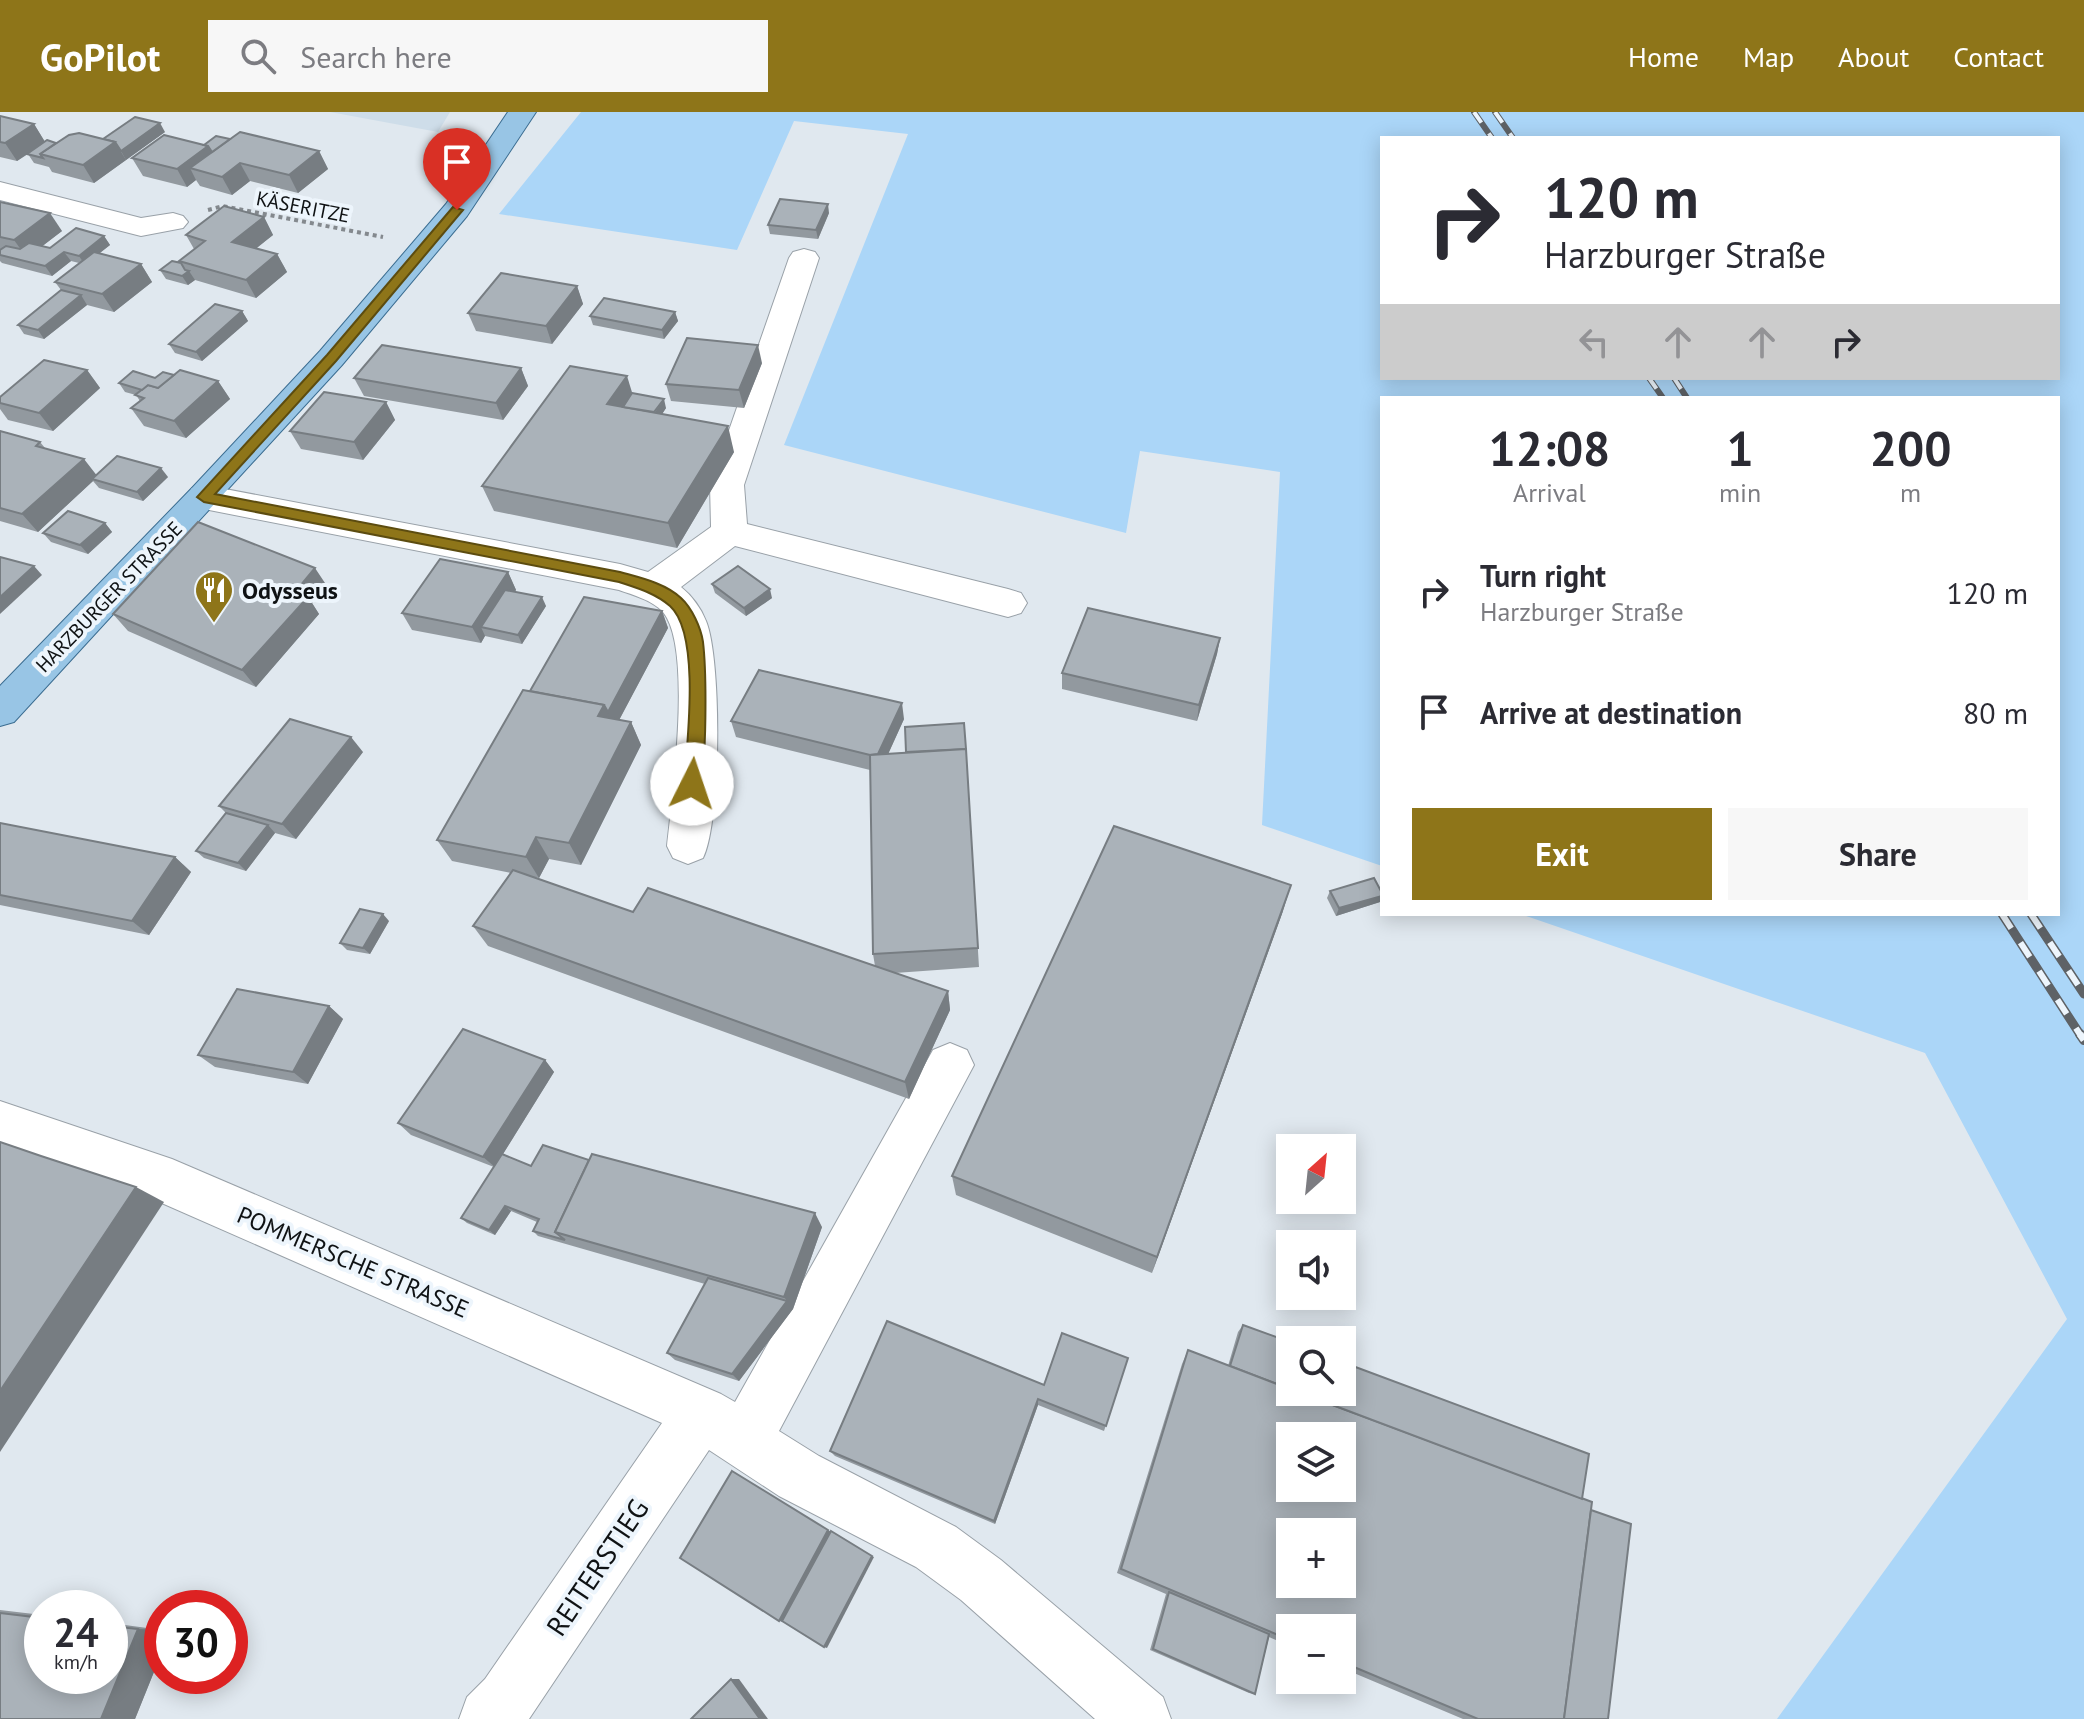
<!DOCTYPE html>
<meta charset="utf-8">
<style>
body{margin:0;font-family:"PT Sans",sans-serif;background:#f7f7f7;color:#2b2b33;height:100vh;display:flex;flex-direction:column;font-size:30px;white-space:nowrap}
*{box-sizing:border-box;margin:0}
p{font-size:26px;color:#7c7c81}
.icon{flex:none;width:44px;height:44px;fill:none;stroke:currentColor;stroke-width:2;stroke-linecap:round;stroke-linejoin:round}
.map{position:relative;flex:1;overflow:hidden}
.drawer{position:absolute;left:1380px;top:284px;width:680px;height:520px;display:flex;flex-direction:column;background:#fff;border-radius:0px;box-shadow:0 4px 20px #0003}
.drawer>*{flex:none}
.banner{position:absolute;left:1380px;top:24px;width:680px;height:244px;border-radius:0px;box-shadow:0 4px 20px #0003;background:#fff;color:#2b2b33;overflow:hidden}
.needle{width:52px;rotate:27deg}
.fabs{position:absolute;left:1276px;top:1022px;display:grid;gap:16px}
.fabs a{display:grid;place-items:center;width:80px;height:80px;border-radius:0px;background:#fff;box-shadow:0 4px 20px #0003;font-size:40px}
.speed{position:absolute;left:24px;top:1478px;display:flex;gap:16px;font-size:40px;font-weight:700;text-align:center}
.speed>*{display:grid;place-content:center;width:104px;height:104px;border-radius:50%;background:#fff;box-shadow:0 4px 20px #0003;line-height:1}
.speed small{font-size:20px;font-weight:400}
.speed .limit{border:12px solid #d22;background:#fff;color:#111}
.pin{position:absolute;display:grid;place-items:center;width:68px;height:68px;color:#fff;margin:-82px -34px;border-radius:50% 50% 50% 0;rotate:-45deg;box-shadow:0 0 8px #0007}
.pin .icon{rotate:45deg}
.me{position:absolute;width:88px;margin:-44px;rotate:4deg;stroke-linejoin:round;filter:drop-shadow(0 0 6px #0008)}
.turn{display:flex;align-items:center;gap:28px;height:168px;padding:0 32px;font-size:36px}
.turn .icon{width:104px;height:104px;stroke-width:2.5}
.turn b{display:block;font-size:56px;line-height:68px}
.lanes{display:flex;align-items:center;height:76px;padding:0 32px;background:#0003;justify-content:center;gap:40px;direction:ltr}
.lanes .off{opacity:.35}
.eta{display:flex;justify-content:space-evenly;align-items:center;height:136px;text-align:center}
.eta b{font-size:48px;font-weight:700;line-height:56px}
.primary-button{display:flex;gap:16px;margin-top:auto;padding:16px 32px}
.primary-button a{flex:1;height:92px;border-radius:0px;background:#8e7519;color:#fff;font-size:32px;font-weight:700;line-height:92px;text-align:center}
.primary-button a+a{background:#f7f7f7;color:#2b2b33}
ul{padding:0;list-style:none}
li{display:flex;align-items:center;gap:24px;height:120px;padding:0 32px}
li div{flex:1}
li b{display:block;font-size:30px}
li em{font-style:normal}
header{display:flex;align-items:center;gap:48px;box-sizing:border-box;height:112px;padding:0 40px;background:#8e7519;color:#fff}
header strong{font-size:38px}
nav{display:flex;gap:44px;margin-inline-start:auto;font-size:28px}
.search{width:560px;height:72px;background:#f7f7f7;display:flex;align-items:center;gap:20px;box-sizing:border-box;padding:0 28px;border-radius:0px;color:#7c7c81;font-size:30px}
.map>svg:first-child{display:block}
</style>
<header>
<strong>GoPilot</strong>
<div class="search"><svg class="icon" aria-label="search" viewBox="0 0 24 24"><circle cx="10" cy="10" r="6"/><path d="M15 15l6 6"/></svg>Search here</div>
<nav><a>Home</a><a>Map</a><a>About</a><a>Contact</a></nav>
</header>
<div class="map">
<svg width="2084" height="1607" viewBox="0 0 2084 1607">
<rect width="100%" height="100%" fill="#e0e8ef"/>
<path fill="#cedde9" d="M330,0H450L438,20Z"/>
<path fill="#abd6f8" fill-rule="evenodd" d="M581,0H2084V1607H1777L2067,1207L1925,941L1520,802H2058V286H1382V754L1262,713L1280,360L1140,339L1126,421L784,333L908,22L794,9L737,138L499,102ZM1382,26H2058V266H1382Z"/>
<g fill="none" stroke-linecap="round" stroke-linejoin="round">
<g stroke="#99a1a8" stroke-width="2">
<g id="minor">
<path d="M0,70L141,106L173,101L183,104L188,110L183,116L141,124L0,88Z"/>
<path d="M804,137L815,140L819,146L744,373L747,412L1008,477L1021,481L1027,491L1021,501L1008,505L735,434L681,475C691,483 701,496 706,509C722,548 721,710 703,746L688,752L673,746L667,734C672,686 693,536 663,500C652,488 633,483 619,478L204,397L192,394L186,385L192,376L204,373L620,452L648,460L711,415L710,373L789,146L793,140Z"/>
<path d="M950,931L967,938L974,953L779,1319L819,1344L956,1415L1001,1448L1163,1585L1171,1607H1095L961,1488L916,1455L779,1384L709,1338L529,1607H459L467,1585L485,1567L662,1311L148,1085L0,1035V989L172,1047L721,1282L735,1290L933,938Z"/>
</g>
</g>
<g stroke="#3b6d91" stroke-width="2">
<path id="major" d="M508,0H536L467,104L342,253L14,610L0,614V574L192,376L320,239L446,92Z"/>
</g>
<path stroke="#84898e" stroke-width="4" stroke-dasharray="4 4" stroke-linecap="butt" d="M208,98L223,94L383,125"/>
<use href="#minor" fill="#fff" fill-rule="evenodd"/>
<use href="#major" fill="#98c5e5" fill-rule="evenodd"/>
<g stroke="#5e6266" stroke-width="6">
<g id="rail-far2">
<path d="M1474,0L1492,26"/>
<path d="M1495,0L1513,26"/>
<path d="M1649,266L1663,286"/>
<path d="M1674,266L1687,286"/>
</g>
</g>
<g stroke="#5e6266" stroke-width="9">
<g id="rail-far1">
<path d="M2002,802L2081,924"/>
<path d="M2031,802L2084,882"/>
</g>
</g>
<g stroke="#5e6266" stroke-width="10">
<path id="rail" d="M2080,922L2084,928"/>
</g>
<use href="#rail-far2" stroke="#edf5fc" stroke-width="4" stroke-dasharray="13" stroke-linecap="butt"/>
<use href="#rail-far1" stroke="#edf5fc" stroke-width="6" stroke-dasharray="17" stroke-linecap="butt"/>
<use href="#rail" stroke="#edf5fc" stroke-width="7" stroke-dasharray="22" stroke-linecap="butt"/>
</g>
<g fill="#92999f">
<path d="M0,4L34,12L45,30L56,31L103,27L165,20L94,71L52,60L49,55L34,51L28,42L17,49L0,45Z"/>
<path d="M230,27L319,39L328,57L298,81L250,69L232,83L200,74L196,68L187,75L143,64L132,46Z"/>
<path d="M0,90L62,119L42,134L50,136L104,124L110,133L99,141L141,152L152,170L114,200L87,193L44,227L24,222L18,213L61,178L55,170L79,151L71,149L52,164L2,151L0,149Z"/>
<path d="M829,101L818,127L770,122L768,113Z"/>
<path d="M264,105L273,123L256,136L277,142L287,160L256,186L195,168L188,173L166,167L160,158L181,151L179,149L194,137L186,123Z"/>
<path d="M577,174L583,192L552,232L476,219L468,201Z"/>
<path d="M242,199L248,209L202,249L175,241L169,232Z"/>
<path d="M675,200L678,209L664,227L593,213L590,204Z"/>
<path d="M762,251L744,296L671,289L666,272Z"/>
<path d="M521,256L528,274L503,308L364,284L354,266Z"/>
<path d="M87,258L100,276L53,319L8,308L0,297V285Z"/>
<path d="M174,263L218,269L230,287L186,326L144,314L131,296L140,289L136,283L125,280L119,271Z"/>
<path d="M632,281L666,296L662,302L734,340L677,436L494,399L482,374Z"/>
<path d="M386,290L395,308L363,348L301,337L290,319Z"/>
<path d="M0,319L40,330L45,336L97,363L168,365L143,389L99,376L93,369L38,420L0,409Z"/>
<path d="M105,411L112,420L88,442L51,430L43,421Z"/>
<path d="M508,460L516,478L514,480L546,494L522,532L485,524L481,531L412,518L402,501Z"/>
<path d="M712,472L772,486L746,504L715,481Z"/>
<path d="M327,474L312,491L319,502L256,575L128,519L113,502Z"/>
<path d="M662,499L668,516L619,608L631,610L641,633L581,753L549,747L539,766L534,765L633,800L875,854L873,842L870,658L736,625L731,609L904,607L888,642L906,640L964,611L979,855L895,861L948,879L950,898L909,987L488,834L473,814L511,761L452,749L437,728L530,579Z"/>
<path d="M1220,526L1217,542L1197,609L1062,577V561Z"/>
<path d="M363,640L296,727L275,721L246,759L204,746L196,739L226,701L219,694Z"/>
<path d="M0,711L175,745L191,760L149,823L0,793Z"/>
<path d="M1330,779L1382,781V786L1380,790L1336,804L1327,786Z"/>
<path d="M1283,799L1152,1161L956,1083L952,1064Z"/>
<path d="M389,809L370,842L347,838L340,831Z"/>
<path d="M329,894L343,907L308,972L215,955L198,943Z"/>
<path d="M545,948L554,960L503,1042L531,1054L589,1048L822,1115L793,1197L739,1269L675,1248L667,1241L705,1172L538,1124L533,1119L537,1110L511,1099L495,1123L467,1111L461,1106L494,1055L411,1023L398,1011Z"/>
<path d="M1243,1213L1582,1387L1591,1398L1608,1607H1463L1342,1556V1516H1290V1534L1269,1525L1255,1582L1249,1581L1150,1538L1166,1482L1117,1461L1182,1252L1188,1238L1228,1254L1238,1220Z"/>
<path d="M1128,1246L1104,1319L1038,1293L995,1412L835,1344L830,1339Z"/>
<path d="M0,1498L42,1503V1564H110V1511L162,1518V1540L135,1607H0Z"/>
</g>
<g fill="#777d82">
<path d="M160,11L165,20L126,48L121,39Z"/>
<path d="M34,12L45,30L17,49L5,31Z"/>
<path d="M115,30L126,48L94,71L83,53Z"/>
<path d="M208,34L213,42L190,56L196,68L187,75L177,57Z"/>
<path d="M319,39L328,57L298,81L289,63Z"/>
<path d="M240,51L250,69L232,83L222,65Z"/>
<path d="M828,92L829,101L818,127L816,118Z"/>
<path d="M50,101L62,119L27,146L14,128Z"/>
<path d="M264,105L273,123L242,148L232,130Z"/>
<path d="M104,124L110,133L85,153L79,144Z"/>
<path d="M64,140L71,149L52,164L45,154Z"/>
<path d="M277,142L287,160L256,186L246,168Z"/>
<path d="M141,152L152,170L114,200L102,182Z"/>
<path d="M189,159L195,168L188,173L182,164Z"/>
<path d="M577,174L583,192L552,232L546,214Z"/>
<path d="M81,183L87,193L44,227L38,218Z"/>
<path d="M242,199L248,209L202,249L196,240Z"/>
<path d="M675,200L678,209L664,227L662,218Z"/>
<path d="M758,233L762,251L744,296L739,278Z"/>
<path d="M521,256L528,274L503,308L496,291Z"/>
<path d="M87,258L100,276L53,319L39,301Z"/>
<path d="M627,264L635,290L621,310L607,292Z"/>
<path d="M218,269L230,287L186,326L174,309Z"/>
<path d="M664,287L666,296L648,324L645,315Z"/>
<path d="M386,290L395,308L363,348L354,330Z"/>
<path d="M728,314L734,340L677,436L668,411Z"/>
<path d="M84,347L98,365L92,367L93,369L38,420L22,402Z"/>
<path d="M161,356L168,365L143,389L137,380Z"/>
<path d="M105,411L112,420L88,442L80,433Z"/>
<path d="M34,454L42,463L0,502V485Z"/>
<path d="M315,456L327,474L312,491L319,502L256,575L242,558L295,480Z"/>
<path d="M508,460L516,478L490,517L481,515L485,524L481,531L472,515Z"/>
<path d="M770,477L772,486L746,504L744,496Z"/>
<path d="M542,485L546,494L522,532L518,523Z"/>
<path d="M662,499L668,516L609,627L598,604Z"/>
<path d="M1220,526L1217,542L1197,609L1199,593Z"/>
<path d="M902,591L904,607L880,660L877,644Z"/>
<path d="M631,610L641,633L581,753L569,731Z"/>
<path d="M351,625L363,640L296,727L282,712Z"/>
<path d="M268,713L275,721L246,759L238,751Z"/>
<path d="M536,725L549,747L539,766L526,745Z"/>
<path d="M175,745L191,760L149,823L132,809Z"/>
<path d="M1291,773L1283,799L1152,1161L1157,1145Z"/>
<path d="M1382,784L1380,790L1336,804L1339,796Z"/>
<path d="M383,802L389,809L370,842L363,836Z"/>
<path d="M948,879L950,898L909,987L905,970Z"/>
<path d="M329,894L343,907L308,972L293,960Z"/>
<path d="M545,948L554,960L495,1055L483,1045Z"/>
<path d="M136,1075L164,1090L0,1340V1279Z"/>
<path d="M505,1094L511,1099L495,1123L489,1118Z"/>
<path d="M815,1101L822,1115L793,1197L739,1269L732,1262L787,1189L784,1185Z"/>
<path d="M1038,1287V1293L995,1412L994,1409Z"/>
<path d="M828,1418L833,1421L785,1510L779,1509Z"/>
<path d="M872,1444L874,1445L827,1536L824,1535Z"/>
<path d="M138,1517L162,1518V1540L135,1607H101Z"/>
<path d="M731,1567H739L768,1607H760Z"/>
</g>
<g fill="#aab2b9" stroke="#777d82" stroke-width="2" fill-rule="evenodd">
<path d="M0,4L34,12L5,31L0,30Z"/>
<path d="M135,5L160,11L121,39L115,30L103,27Z"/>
<path d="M240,20L319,39L289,63L240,51L222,65L190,56Z"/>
<path d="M79,21L115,30L83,53L40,42L69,23Z"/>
<path d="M164,23L208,34L177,57L132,46Z"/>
<path d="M216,24L230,27L212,40L208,34L204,33Z"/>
<path d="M47,28L56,31L40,42L43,46L27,42Z"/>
<path d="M780,87L828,92L816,118L768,113Z"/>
<path d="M0,90L50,101L14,128L0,125Z"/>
<path d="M224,94L264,105L232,130L277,142L246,168L179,149L205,129L186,123Z"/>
<path d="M76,116L104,124L79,144L64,140L45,154L0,143V138L6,134L20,137L29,131L50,136Z"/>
<path d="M94,140L141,152L102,182L55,170Z"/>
<path d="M172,149L181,151L185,158L189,159L182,164L160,158Z"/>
<path d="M501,161L577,174L546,214L468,201Z"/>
<path d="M61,178L81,183L38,218L18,213Z"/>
<path d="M604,186L675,200L662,218L590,204Z"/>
<path d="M215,192L242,199L196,240L169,232Z"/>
<path d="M687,226L758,233L739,278L666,272Z"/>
<path d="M382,233L521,256L496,291L354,266Z"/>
<path d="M44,248L87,258L39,301L0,291V285Z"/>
<path d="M570,254L627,264L607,292L728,314L668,411L482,374Z"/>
<path d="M180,258L218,269L174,309L131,296L144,286L135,283L148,273L158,276Z"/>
<path d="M133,259L155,266L163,260L174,263L158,276L148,273L142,278L119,271Z"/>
<path d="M324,280L386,290L354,330L290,319Z"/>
<path d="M632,281L664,287L654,300L623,295Z"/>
<path d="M0,319L40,330L36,334L84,347L22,402L0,396Z"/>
<path d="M117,344L161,356L137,380L92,367Z"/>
<path d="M68,399L105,411L80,433L43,421Z"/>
<path d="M198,410L315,456L295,480L308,485L242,558L113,502Z"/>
<path d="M0,445L34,454L0,485Z"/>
<path d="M440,447L508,460L472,515L402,501Z"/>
<path d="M738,454L770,477L744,496L712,472Z"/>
<path d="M505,478L542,485L518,523L481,515Z"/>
<path d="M584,485L662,499L608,600L604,593L530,579Z"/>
<path d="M1088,496L1220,526L1199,593L1062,561Z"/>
<path d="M759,558L902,591L878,642L870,643L731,609Z"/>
<path d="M523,578L604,593L598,604L631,610L569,731L536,725L526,745L437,728Z"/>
<path d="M290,607L351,625L282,712L219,694Z"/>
<path d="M964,611L966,637L906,640L905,615Z"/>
<path d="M966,637L978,836L873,842L870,643Z"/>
<path d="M226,701L268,713L238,751L196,739Z"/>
<path d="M0,711L175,745L132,809L0,783Z"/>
<path d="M1114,714L1291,773L1157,1145L952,1064Z"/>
<path d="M513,758L633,800L648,776L948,879L905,970L473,814Z"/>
<path d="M1374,766L1382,781V784L1339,796L1330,779Z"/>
<path d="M360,797L383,802L363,836L340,831Z"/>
<path d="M237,877L329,894L293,960L198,943Z"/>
<path d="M463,917L545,948L483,1045L398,1011Z"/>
<path d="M0,1030L41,1044L136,1075L0,1279Z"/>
<path d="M543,1033L589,1048L555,1120L565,1128L533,1119L539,1107L505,1094L489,1118L461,1106L502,1042L531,1054Z"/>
<path d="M592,1042L815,1101L784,1185L555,1120Z"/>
<path d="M708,1166L787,1189L732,1262L667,1241Z"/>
<path d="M887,1209L1044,1273L1062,1221L1128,1246L1106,1314L1038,1287L994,1409L830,1339Z"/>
<path d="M1243,1213L1290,1230V1277L1230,1254Z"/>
<path d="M1188,1238L1290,1277V1280H1298L1592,1390L1564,1607H1478L1342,1550V1516H1290V1528L1121,1457ZM1290,1324H1342V1376H1290ZM1290,1420H1342V1472H1290Z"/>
<path d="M1342,1250L1589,1342L1582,1387L1298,1280H1342Z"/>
<path d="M732,1359L828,1418L779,1509L680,1446Z"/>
<path d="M1591,1398L1631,1412L1608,1607H1564Z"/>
<path d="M831,1419L872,1444L824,1535L782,1509Z"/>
<path d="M1169,1480L1269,1522L1255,1582L1153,1537Z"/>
<path d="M0,1501L42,1506V1564H110V1514L138,1517L101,1607H0Z"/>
<path d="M731,1567L760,1607H691Z"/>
</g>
<path fill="#8e7519" stroke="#5c4c10" stroke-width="2" d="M453,95L463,98L336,249L215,382L620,460C641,466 665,471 681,486C692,496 701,516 703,530C706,555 708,657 698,677H686L684,672C687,632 701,522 670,494C655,481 637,476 619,470L204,390L197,385L327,243Z"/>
<defs>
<g id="restaurant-pin" transform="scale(2)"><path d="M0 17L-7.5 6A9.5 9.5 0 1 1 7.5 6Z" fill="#8e7519" stroke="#edf5fc"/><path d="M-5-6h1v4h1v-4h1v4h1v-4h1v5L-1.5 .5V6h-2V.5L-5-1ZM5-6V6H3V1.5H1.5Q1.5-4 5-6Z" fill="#fff"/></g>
</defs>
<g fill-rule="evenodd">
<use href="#restaurant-pin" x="214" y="478"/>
</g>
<g text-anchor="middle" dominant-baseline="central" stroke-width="8" stroke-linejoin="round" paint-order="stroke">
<g font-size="20" fill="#0f1214" stroke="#edf5fc">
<text transform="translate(303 95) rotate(11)">KÄSERITZE</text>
<text transform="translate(109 485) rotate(-46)">HARZBURGER STRASSE</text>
</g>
<g font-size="24" font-weight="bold" fill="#0f1214" stroke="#edf5fc" text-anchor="start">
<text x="242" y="478">Odysseus</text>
</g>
<g font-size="24" fill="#0f1214" stroke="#edf5fc">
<text transform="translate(353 1150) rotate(23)">POMMERSCHE STRASSE</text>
</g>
<g font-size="28" fill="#0f1214" stroke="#edf5fc">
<text transform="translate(597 1455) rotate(-56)">REITERSTIEG</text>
</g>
</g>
</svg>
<div class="fabs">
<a><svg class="needle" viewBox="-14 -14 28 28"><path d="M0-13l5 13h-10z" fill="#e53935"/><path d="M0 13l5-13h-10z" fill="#7c7c81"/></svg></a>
<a><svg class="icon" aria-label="sound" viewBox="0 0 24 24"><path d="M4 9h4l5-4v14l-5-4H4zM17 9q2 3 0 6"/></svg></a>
<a><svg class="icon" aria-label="search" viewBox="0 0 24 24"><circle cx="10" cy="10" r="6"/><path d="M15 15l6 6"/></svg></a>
<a><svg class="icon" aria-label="layers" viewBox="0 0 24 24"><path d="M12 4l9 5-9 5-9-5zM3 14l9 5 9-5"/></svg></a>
<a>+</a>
<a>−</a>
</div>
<div class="speed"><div>24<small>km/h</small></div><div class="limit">30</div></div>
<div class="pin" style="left:457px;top:98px;background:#d93025"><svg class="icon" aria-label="arrive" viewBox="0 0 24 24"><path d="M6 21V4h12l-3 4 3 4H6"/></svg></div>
<svg class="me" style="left:692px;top:672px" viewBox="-20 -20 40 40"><circle r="19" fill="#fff"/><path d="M0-13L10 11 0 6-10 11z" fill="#8e7519"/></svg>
<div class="banner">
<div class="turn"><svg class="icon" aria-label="right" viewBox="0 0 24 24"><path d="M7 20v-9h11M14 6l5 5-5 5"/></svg><div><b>120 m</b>Harzburger Straße</div></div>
<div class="lanes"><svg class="icon off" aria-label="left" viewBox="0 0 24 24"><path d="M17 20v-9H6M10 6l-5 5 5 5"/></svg><svg class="icon off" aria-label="ahead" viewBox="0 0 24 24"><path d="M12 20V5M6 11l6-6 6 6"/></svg><svg class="icon off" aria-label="ahead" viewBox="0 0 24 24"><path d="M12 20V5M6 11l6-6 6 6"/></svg><svg class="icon" aria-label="right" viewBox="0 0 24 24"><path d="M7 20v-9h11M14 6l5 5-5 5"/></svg></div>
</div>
<section class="drawer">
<div class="eta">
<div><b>12:08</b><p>Arrival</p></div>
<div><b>1</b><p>min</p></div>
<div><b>200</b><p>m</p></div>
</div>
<ul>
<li><svg class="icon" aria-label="right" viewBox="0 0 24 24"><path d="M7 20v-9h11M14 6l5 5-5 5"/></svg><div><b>Turn right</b><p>Harzburger Straße</p></div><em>120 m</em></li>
<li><svg class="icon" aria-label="arrive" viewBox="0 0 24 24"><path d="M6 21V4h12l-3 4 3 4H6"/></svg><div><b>Arrive at destination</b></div><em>80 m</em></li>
</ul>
<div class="primary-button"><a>Exit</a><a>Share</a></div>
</section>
</div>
